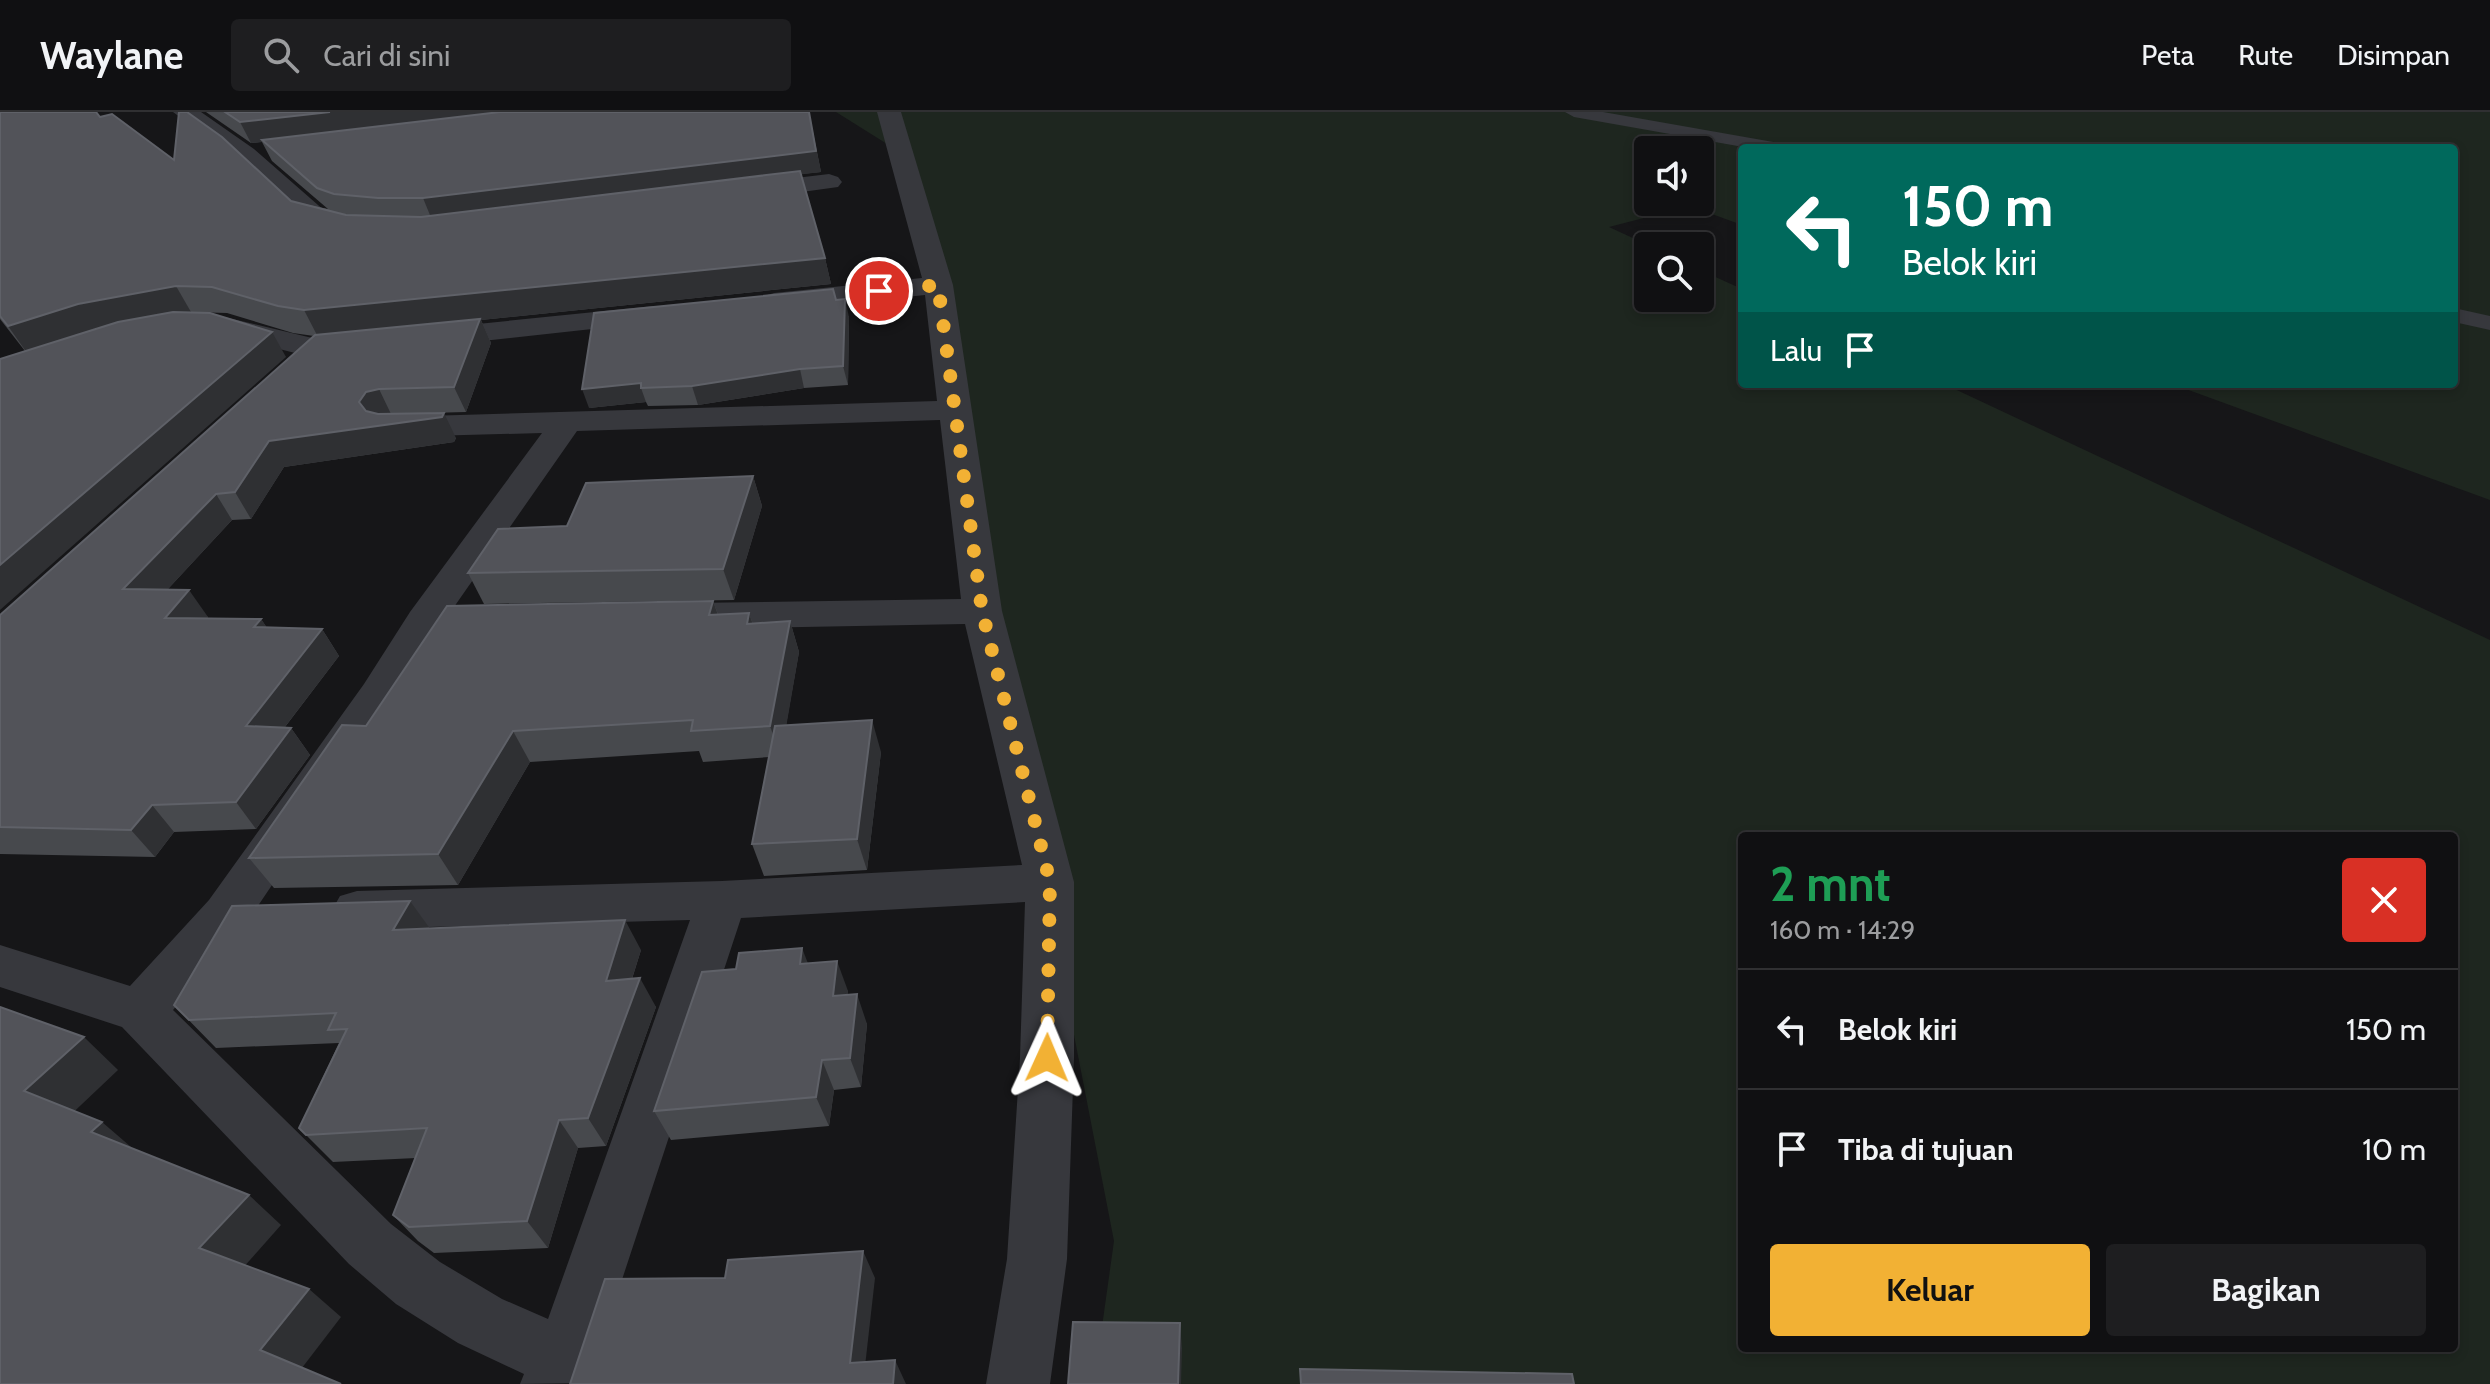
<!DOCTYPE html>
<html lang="id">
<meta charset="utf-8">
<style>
body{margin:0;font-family:Cabin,sans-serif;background:#1e1e20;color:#f1f3f6;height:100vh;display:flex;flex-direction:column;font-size:30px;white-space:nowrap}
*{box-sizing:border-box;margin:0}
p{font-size:26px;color:#9c9d9f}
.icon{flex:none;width:44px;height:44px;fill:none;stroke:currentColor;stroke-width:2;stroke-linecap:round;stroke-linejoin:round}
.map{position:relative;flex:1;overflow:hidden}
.side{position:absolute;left:1738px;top:720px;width:720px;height:520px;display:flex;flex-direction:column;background:#101012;border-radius:8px;box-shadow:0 4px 12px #0003,0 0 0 2px #303032}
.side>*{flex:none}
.top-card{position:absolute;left:1738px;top:32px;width:720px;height:244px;border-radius:8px;box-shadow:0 4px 12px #0003,0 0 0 2px #303032;background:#00695c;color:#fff;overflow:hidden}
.fabs{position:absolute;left:1634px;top:24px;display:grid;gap:16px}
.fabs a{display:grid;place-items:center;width:80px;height:80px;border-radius:8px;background:#101012;box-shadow:0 4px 12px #0003,0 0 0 2px #303032;font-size:40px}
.pin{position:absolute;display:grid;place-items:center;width:68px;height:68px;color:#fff;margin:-34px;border:4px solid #fff;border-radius:50%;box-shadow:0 2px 8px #0007}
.me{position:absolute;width:88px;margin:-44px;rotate:1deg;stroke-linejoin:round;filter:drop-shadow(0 0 6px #0008)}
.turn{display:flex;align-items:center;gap:28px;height:168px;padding:0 32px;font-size:36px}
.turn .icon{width:104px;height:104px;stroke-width:2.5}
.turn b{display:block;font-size:56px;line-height:68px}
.then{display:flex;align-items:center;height:76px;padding:0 32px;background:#0003;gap:16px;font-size:30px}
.round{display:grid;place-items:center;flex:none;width:84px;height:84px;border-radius:8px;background:#1e1e20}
.summary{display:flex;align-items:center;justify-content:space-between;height:136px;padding:0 32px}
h1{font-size:48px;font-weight:700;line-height:60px;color:#1e9e55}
.button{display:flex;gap:16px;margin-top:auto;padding:16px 32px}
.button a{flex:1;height:92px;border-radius:8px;background:#f2b134;color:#111;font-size:32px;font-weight:700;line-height:92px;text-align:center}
.button a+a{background:#1e1e20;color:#f1f3f6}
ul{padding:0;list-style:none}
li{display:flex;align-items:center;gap:24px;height:120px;padding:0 32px;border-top:2px solid #303032}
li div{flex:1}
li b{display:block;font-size:30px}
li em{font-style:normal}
header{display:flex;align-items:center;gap:48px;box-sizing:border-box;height:112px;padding:0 40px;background:#101012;border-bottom:2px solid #303032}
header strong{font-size:38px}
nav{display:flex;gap:44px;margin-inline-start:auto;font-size:28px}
.search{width:560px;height:72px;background:#1e1e20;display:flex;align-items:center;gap:20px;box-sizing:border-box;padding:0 28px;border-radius:8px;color:#9c9d9f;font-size:30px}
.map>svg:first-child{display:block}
</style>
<header>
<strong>Waylane</strong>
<div class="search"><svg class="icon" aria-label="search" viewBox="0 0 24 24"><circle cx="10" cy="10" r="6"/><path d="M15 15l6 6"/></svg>Cari di sini</div>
<nav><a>Peta</a><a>Rute</a><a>Disimpan</a></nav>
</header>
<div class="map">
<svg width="2490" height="1272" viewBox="0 0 2490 1272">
<rect width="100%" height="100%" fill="#161618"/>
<path fill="#1e261f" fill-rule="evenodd" d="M836,0H2490V388L2172,272H2454V36H1742V113L1690,94L1609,115L1650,134L1648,186H1700V158L1742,177V272H1944L2490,528V1272H1094L1114,1129L903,42ZM1648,38H1700V90H1648ZM1742,724H2454V1236H1742Z"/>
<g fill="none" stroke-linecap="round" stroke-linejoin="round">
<g fill="#37383d" fill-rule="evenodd">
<path d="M1565,0H1603L1779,31L1788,36H1749L1574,5Z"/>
<path d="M2454,196L2490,204V218L2454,210Z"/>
</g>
<g fill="#37383d" fill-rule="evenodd">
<path d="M173,0H201L254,37L326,100L361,110L365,116L361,122L351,124L306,112L236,47Z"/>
<path d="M877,0H901L953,173L1002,499L1074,770V946L1067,1147L1050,1272H986L1007,1147L1020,946L1025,790L741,806L588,1271L520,1272L524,1262L458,1231L396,1192L349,1152L122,915L0,875V833L130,874L209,788L364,572L410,500L542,321L392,325L380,322L375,315L380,308L392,305L937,289L925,183L774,199L764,196L759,190L764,184L774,181L922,166ZM940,308L961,487L689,491L675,495L669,504L675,513L689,517L965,512L1022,753L722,769L357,779L340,784L332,798L340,812L357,817L690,808L548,1207L502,1187L440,1150L391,1112L173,898L243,816L394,592L436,521L496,520L510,516L516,507L510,498L496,494L454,495L577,319Z"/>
<path d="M829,62L838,65L842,70L838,75L745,88L736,86L732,80L736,74L745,72Z"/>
<path d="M654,194L665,197L669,203L665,209L428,235L417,233L413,226L417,219L428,217Z"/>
<path d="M220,204L329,230L334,237C320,256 298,280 274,274L269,267L295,241L209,219L205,213L209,207Z"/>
</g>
</g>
<g fill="#47494d">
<path d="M0,0L100,5L174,48L291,89L328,97L272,49L262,30L251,31L206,0H809L821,60L801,62L825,146L831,172L481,208L491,231L466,300L391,302L456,326L454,330L284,355L251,407L232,408L167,478L208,505L207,506L261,507L267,516L322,517L339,544L285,615L291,616L310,643L256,717L174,720L155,745L0,742V503L314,224L293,221L227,201L191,200L286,245L25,239L0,207Z"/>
<path d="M836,188L849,205L848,273L804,276L698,293L648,294L646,290L589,296Z"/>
<path d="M753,364L762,394L734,488L484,492L468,461L567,414Z"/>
<path d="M713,489L718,502L749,501L753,512L790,509L799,540L786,613L881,640L867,758L764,764L752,732L769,645L703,650L699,639L530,650L458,773L274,776L249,746L366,614Z"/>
<path d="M430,816L641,838L632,867L656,895L606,1034L578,1036L548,1136L434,1141L418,1129L393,1103L416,1046L333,1050L299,1016L339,931L216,936L174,893Z"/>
<path d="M808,852L848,879L847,883L867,912L861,975L834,978L829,1014L671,1028L654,999Z"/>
</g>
<g fill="#2f3033">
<path d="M330,0H506L251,31L240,10Z"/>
<path d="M809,0L821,60L432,108L423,86Z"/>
<path d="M825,146L831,172L481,208L491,231L466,300L454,275L318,225L304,198Z"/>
<path d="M176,174L191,200L27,241L8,214L78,192Z"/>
<path d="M845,187L849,205L848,273L843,254Z"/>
<path d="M272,220L286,245L0,498V453Z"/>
<path d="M800,257L804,276L698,293L692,274Z"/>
<path d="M641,271V276L646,290L589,296L582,277Z"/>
<path d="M379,277L391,302L444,301L456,326L454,330L284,355L251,407L235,380L269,329L359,290L366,280Z"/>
<path d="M753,364L762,394L734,488L723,457Z"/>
<path d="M216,382L232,408L143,504L123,477Z"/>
<path d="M189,478L208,505L184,532L165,506Z"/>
<path d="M713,489L724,520L709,503Z"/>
<path d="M749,501L759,531L747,512Z"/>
<path d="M261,507L279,534L254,515Z"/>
<path d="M790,509L799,540L781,645L770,614Z"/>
<path d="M322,517L339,544L265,641L246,614Z"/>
<path d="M872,608L881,640L867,758L857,727Z"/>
<path d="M291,616L310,643L256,717L236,690Z"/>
<path d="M513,619L530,650L458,773L438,742Z"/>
<path d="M152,693L174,720L155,745L131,718Z"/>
<path d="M410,789L431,818H393Z"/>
<path d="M625,808L641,838L622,898L606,869Z"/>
<path d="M802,836L814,867L800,852Z"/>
<path d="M837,849L848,879L844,914L833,884Z"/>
<path d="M640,866L656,895L606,1034L588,1006Z"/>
<path d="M857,882L867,912L861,975L850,946Z"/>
<path d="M84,925L118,958L62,1011L24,979Z"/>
<path d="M822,948L834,978L829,1014L816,985Z"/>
<path d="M559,1008L578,1036L548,1136L527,1109Z"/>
<path d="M102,1010L138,1041L91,1020Z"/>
<path d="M249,1083L281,1113L234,1166L199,1136Z"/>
<path d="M863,1139L875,1166L863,1272L850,1251Z"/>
<path d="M309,1177L341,1205L295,1265L260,1238Z"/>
<path d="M1180,1211L1182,1236L1181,1272H1178Z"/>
<path d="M895,1248L906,1272H893Z"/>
</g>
<g fill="#525359" stroke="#5f6168" stroke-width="2">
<path d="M0,0H96L100,5L112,2L174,48L179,0H187L222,25L291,89L346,103L421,105L800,59L825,146L304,198L278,194L212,175L176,174L78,192L8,214L0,204Z"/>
<path d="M225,0H330L240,10Z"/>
<path d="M500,0H809L816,39L423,86H378L334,82L317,76L262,28Z"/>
<path d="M833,177L836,188L845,187L843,254L800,257L692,274L641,276V271L582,277L594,201Z"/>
<path d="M173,200L210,201L272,220L0,453V247L118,210Z"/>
<path d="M480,207L454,275L379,277L366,280L359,290L366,299L378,302L444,301L442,305L269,329L235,380L216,382L123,477L189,478L165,506L261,507L254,515L322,517L246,614L291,616L236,690L152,693L131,718L0,715V503L315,223Z"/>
<path d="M753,364L723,457L468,461L498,417L567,414L586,371Z"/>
<path d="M713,489L709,503L749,501L747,512L790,509L770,614L691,619L693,608L513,619L438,742L249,746L342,613L366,614L447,494Z"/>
<path d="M872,608L857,727L752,732L775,614Z"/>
<path d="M410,789L393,818L625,808L606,869L640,866L588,1006L559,1008L527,1109L409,1115L393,1103L427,1016L306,1023L299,1016L347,917L328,918L336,901L189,908L174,893L232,794Z"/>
<path d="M802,836L800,852L837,849L833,884L857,882L850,946L822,948L816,985L654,999L702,860L736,857L739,841Z"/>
<path d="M0,895L84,925L24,979L102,1010L91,1020L249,1083L199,1136L309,1177L260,1238L341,1272H0Z"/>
<path d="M863,1139L850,1251L895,1248L893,1272H570L605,1167L725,1166L728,1148Z"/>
<path d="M1073,1210L1180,1211L1178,1272H1068Z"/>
<path d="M1300,1257L1572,1262L1574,1272H1301Z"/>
</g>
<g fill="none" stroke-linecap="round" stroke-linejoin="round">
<path stroke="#f2b134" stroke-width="14" stroke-dasharray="0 25.2" d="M879,179L938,173L982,499L1050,770L1047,946"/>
</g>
</svg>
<div class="fabs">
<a><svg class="icon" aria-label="sound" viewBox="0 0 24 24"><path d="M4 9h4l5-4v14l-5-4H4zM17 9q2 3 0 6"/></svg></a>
<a><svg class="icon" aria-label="search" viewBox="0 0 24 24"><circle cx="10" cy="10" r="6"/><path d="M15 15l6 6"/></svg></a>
</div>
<div class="pin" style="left:879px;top:179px;background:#d93025"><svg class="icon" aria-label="arrive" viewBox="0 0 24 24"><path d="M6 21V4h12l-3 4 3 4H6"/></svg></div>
<svg class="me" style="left:1047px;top:946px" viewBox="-20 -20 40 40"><path d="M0-17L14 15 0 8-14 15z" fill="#f2b134" stroke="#fff" stroke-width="4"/></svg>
<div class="top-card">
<div class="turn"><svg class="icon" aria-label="left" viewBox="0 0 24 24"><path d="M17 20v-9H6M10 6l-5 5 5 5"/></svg><div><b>150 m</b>Belok kiri</div></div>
<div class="then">Lalu<svg class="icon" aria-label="arrive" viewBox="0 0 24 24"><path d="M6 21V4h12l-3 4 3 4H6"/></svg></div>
</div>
<section class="side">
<div class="summary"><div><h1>2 mnt</h1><p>160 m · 14:29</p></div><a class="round" style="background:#d93025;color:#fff"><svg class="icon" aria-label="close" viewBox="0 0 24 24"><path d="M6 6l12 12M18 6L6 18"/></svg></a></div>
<ul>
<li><svg class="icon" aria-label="left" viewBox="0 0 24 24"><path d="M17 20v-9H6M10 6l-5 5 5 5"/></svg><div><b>Belok kiri</b></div><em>150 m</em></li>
<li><svg class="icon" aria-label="arrive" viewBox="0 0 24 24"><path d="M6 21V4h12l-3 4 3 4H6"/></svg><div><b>Tiba di tujuan</b></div><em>10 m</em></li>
</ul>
<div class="button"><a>Keluar</a><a>Bagikan</a></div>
</section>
</div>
